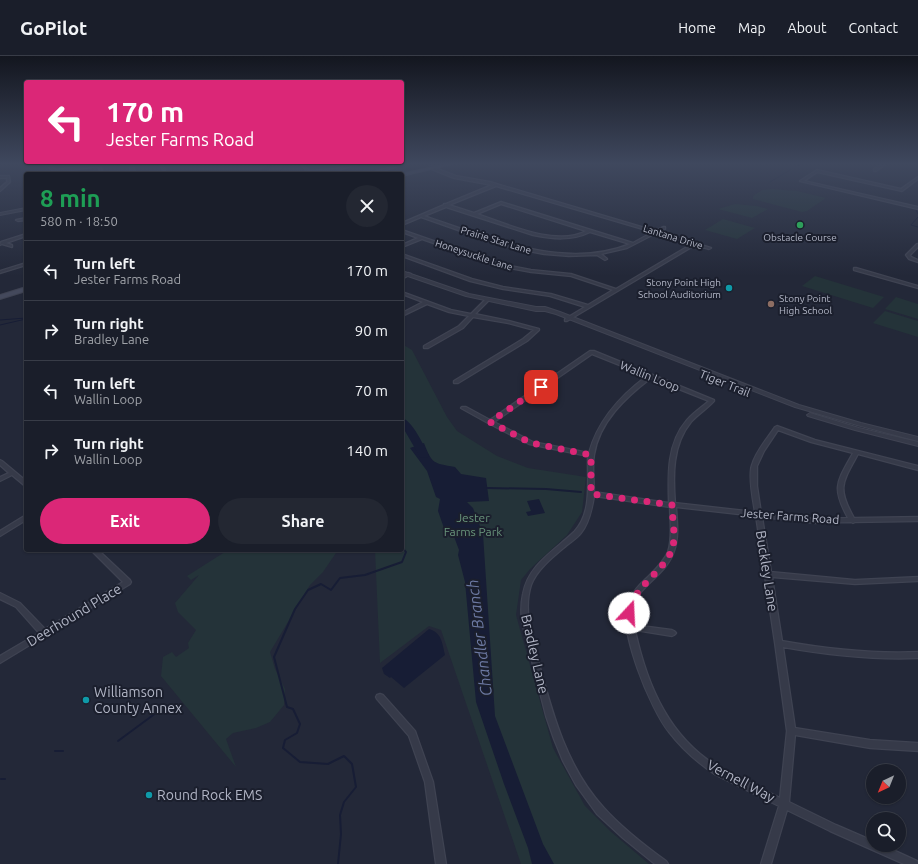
<!DOCTYPE html>
<meta charset="utf-8">
<style>
body{margin:0;font-family:Ubuntu,sans-serif;background:#232732;color:#f1f3f6;height:100vh;display:flex;flex-direction:column;font-size:15px;white-space:nowrap}
*{box-sizing:border-box;margin:0}
p{font-size:13px;color:#9fa2a8}
.icon{flex:none;width:22px;height:22px;fill:none;stroke:currentColor;stroke-width:2;stroke-linecap:round;stroke-linejoin:round}
.map{position:relative;flex:1;overflow:hidden}
.drawer{position:absolute;left:24px;top:116px;width:380px;height:380px;display:flex;flex-direction:column;background:#1a1e2a;border-radius:4px;box-shadow:0 1px 3px #0004,0 0 0 1px #383c47}
.drawer>*{flex:none}
.banner{position:absolute;left:24px;top:24px;width:380px;height:84px;border-radius:4px;box-shadow:0 1px 3px #0004,0 0 0 1px #383c47;background:#db2777;color:#fff;overflow:hidden}
.needle{width:26px;rotate:223deg}
.controls{position:absolute;left:866px;top:708px;display:grid;gap:8px}
.controls a{display:grid;place-items:center;width:40px;height:40px;border-radius:50%;background:#1a1e2a;box-shadow:0 1px 3px #0004,0 0 0 1px #383c47;font-size:20px}
.pin{position:absolute;display:grid;place-items:center;width:34px;height:34px;color:#fff;margin:-17px;border-radius:8px;box-shadow:0 2px 6px #0006}
.me{position:absolute;width:44px;margin:-22px;rotate:20deg;stroke-linejoin:round;filter:drop-shadow(0 0 3px #0008)}
.turn{display:flex;align-items:center;gap:14px;height:84px;padding:0 16px;font-size:18px}
.turn .icon{width:52px;height:52px;stroke-width:2.5}
.turn b{display:block;font-size:28px;line-height:34px}
.round{display:grid;place-items:center;flex:none;width:42px;height:42px;border-radius:21px;background:#232732}
.summary{display:flex;align-items:center;justify-content:space-between;height:68px;padding:0 16px}
h1{font-size:24px;font-weight:700;line-height:30px;color:#1e9e55}
.primary-button{display:flex;gap:8px;margin-top:auto;padding:8px 16px}
.primary-button a{flex:1;height:46px;border-radius:24px;background:#db2777;color:#fff;font-size:16px;font-weight:700;line-height:46px;text-align:center}
.primary-button a+a{background:#232732;color:#f1f3f6}
ul{padding:0;list-style:none}
li{display:flex;align-items:center;gap:12px;height:60px;padding:0 16px;border-top:1px solid #383c47}
li div{flex:1}
li b{display:block;font-size:15px}
li em{font-style:normal}
header{display:flex;align-items:center;gap:24px;box-sizing:border-box;height:56px;padding:0 20px;background:#1a1e2a;border-bottom:1px solid #383c47}
header strong{font-size:19px}
nav{display:flex;gap:22px;margin-inline-start:auto;font-size:14px}
.map>svg:first-child{display:block}
</style>
<header>
<strong>GoPilot</strong>
<nav><a>Home</a><a>Map</a><a>About</a><a>Contact</a></nav>
</header>
<div class="map">
<svg width="918" height="808" viewBox="0 0 918 808">
<rect width="100%" height="100%" fill="#232838"/>
<g fill="#243339">
<path d="M194,107H301L300,110L304,116L303,118H193L188,112Z"/>
<path d="M772,133L797,135L826,142L807,155L802,156L753,143V140L762,134Z"/>
<path d="M735,148L756,150L768,153L752,162L718,153Z"/>
<path d="M723,163L755,172L737,183L705,174Z"/>
<path d="M815,220L884,241L873,252L802,230Z"/>
<path d="M896,241L918,248V263L885,253Z"/>
<path d="M885,255L918,265V281L873,267Z"/>
<path d="M402,288L412,294L447,361L457,375L497,400L528,412L586,421L582,456L567,479L530,513L521,524L516,559L553,692L585,750L610,775L649,808H521L441,574L429,570L380,607L375,494H402Z"/>
<path d="M228,494H338L323,516L310,529L270,596L275,613L285,633L284,649L270,666L256,672L233,677L226,683L236,711L161,620L163,601L172,596L176,601L189,592L188,587L196,574L178,556L175,547L199,519L191,524L187,520Z"/>
</g>
<g fill="#171d35">
<path d="M424,387C432,408 433,407 455,411L461,418L486,422L489,445L467,446L473,452L483,478L495,660L543,788L554,808H532L528,792L504,728L476,646L465,526L458,499L459,494L453,478L445,475L438,455L440,443L436,441L427,415L410,392Z"/>
<path d="M539,443L545,457L528,460L526,456L531,455L527,445Z"/>
<path d="M429,573C442,577 442,587 445,599L404,632L391,621L390,622L384,618L382,612Z"/>
</g>
<g fill="none" stroke-linecap="round" stroke-linejoin="round">
<g stroke="#171d35" stroke-width="1">
<path d="M277,118L288,107"/>
<path d="M770,126L802,107"/>
<path d="M916,154L918,158"/>
<path d="M918,161L911,169L918,171"/>
<path d="M0,264L26,262"/>
<path d="M0,269L26,263"/>
</g>
<g stroke="#171d35" stroke-width="2">
<path d="M487,432L546,433L581,436"/>
<path d="M118,685L160,654"/>
<path d="M55,695H63"/>
<path d="M1,723H5"/>
<path d="M338,808L341,778L340,759L344,746L356,731L352,708L344,700L328,708L300,706L283,692L285,684L297,677L300,668L293,653L287,651L274,601L295,553L308,534L321,528L331,534L340,522L365,519L402,506L406,496L402,491"/>
</g>
<g fill="#171d35" fill-rule="evenodd">
<path d="M278,107H287L272,111L264,117L246,118L260,115L268,109Z"/>
<path d="M402,362C413,365 423,389 429,399L428,401L424,402L420,401L402,370Z"/>
</g>
<g stroke="#3f4352" stroke-width="2.5">
<g id="minor">
<path d="M44,107H46L56,114L99,108L100,109L103,118H101L98,110L58,116L60,118H57Z"/>
<path d="M159,107H161L165,114H163Z"/>
<path d="M303,107H305L304,109L308,114V115L335,113L357,107H360L335,115L307,117L306,118H304L306,114L302,109Z"/>
<path d="M405,107H408L372,118H368Z"/>
<path d="M885,107H887L876,115H874V113Z"/>
<path d="M430,110L456,120L490,126L655,175L663,171H665V173L659,176L711,192L709,193L695,189L567,265H565V263L585,251L550,240L503,233L470,225L402,200V198L472,223L503,231L551,238L588,249L613,234L571,220L531,216L498,210L422,183L402,191V189L418,182L402,176V174L500,208L531,214L571,218L616,233L692,188L656,177L627,192L601,198L606,202L607,203L605,204L597,199L569,200L544,198L518,193L492,186L421,161L402,169V167L444,149V148H446L492,129L454,122L429,112ZM496,130L653,176L633,187L501,146L474,157L449,149ZM501,148L586,175C556,191 507,168 477,158ZM446,151L533,179C552,183 572,185 590,176L630,188C564,215 487,181 424,160Z"/>
<path d="M817,114L901,133L918,121V123L902,135L817,116L804,125L918,151V153L800,125Z"/>
<path d="M0,120H9L10,126L0,135V132L7,126V122H0Z"/>
<path d="M26,162V164L18,165L16,164Z"/>
<path d="M26,178V180L6,187L12,189V191L2,188L0,189L1,186Z"/>
<path d="M917,188H918V191L910,199L911,201L918,204V206L909,203L906,199Z"/>
<path d="M26,207V209L0,217V215Z"/>
<path d="M854,212H856L918,230V232L854,214Z"/>
<path d="M408,217L411,218L402,223V220Z"/>
<path d="M402,236L451,254L471,258L486,243H488V245L475,258L509,265L539,273V274L527,285L458,327H454V325L523,283L534,274L508,267L473,261L463,272L428,292H424V290L459,270L469,260L449,256L427,248L402,260V257L423,246L402,238Z"/>
<path d="M590,295H594L714,344V345C707,353 698,358 691,366C672,389 673,420 675,447L755,456C753,444 748,420 752,409C756,395 767,383 775,371L777,370L815,384L918,410V414L858,398C842,427 837,432 854,462L918,461V465L855,466L853,467L851,466L815,467L762,461L771,516L855,524L918,521V525L855,528L772,521L782,585C827,593 872,598 918,596V602C872,604 828,599 783,591L795,672L870,684L918,687V695L870,692L795,679L789,746L836,769L873,785V789H882L917,805L918,808H904L830,775L787,754L771,808H761L779,750L716,719C698,707 682,693 669,676C651,654 617,572 628,546C633,535 641,527 649,520C656,513 664,505 668,496C673,482 670,465 670,451L594,440C592,453 589,467 581,477C577,482 572,485 567,489C554,500 537,513 531,529C523,554 532,580 538,604C552,656 566,711 604,752C622,772 644,789 666,805L668,808H655L623,782L597,758L576,729L563,705L554,683L546,660L522,566C521,557 521,547 523,538C528,509 554,495 574,476C593,456 587,425 588,400L529,388L488,367L461,352L462,351H466L490,364ZM592,298L647,320C620,340 598,364 589,397L533,386L494,366ZM651,322L709,345C702,351 693,357 687,364C667,387 668,418 669,447L594,436C594,424 592,411 594,399C599,366 626,341 651,322ZM778,374L811,386L853,397C837,426 831,431 848,462L815,463L761,457L757,430V410L764,395ZM676,451L756,460L775,587L787,675L780,742C761,732 741,724 722,713C670,684 647,630 635,574L672,580L674,579L676,577L674,575L672,574L634,569C633,562 632,554 634,547C636,543 639,540 641,536C652,523 669,512 674,495C679,482 677,465 676,451Z"/>
<path d="M0,404L2,405L26,425V430L24,429L12,419L0,425V421L9,417L0,409Z"/>
<path d="M26,459V464L0,480V475Z"/>
<path d="M91,494H98L130,524L131,526L130,528L0,607V600L39,577L16,551L0,543V537L20,547L45,573L123,526Z"/>
<path d="M380,638L383,639L415,675L416,678L433,726L446,808H436L425,726L409,680L377,643L376,641L377,639Z"/>
</g>
</g>
<g stroke="#3f4352" stroke-width="2">
<g id="tertiary">
<path d="M128,107H132L136,118H132Z"/>
<path d="M26,152V154L0,159V157Z"/>
<path d="M402,215L469,238L536,251H545L560,256L799,349L861,367L918,381V385L857,369L795,351L556,258L545,255H536L466,240L402,218Z"/>
<path d="M810,357L859,372L918,386V390L855,374L808,360L807,359Z"/>
</g>
</g>
<g stroke="#3f4352" stroke-width="2">
<g id="secondary">
<path d="M451,107H457L402,120L401,118Z"/>
<path d="M26,231V235L0,243V239Z"/>
</g>
</g>
<use href="#minor" fill="#363a49" fill-rule="evenodd"/>
<use href="#tertiary" fill="#363a49" fill-rule="evenodd"/>
<use href="#secondary" fill="#44495c" fill-rule="evenodd"/>
</g>
<linearGradient id="sky" x2="0" y2="1"><stop stop-color="#13161f"/><stop offset="0.49" stop-color="#3f485e"/><stop offset="1" stop-color="#3f485e" stop-opacity="0"/></linearGradient>
<rect width="918" height="220" fill="url(#sky)"/>
<g fill="none" stroke-linecap="round" stroke-linejoin="round">
<path stroke="#db2777" stroke-width="7" stroke-dasharray="0 12.6" d="M541,331L490,366L531,387L591,399V438L672,449C672,463 677,483 671,496C660,519 633,531 629,557"/>
</g>
<circle fill="#2e9e5b" stroke="#1b1f2d" stroke-width="1.5" cx="800" cy="169" r="4"/>
<g fill="#0f9aa8" stroke="#1b1f2d" stroke-width="1.5">
<circle cx="729" cy="232" r="4"/>
<circle cx="86" cy="644" r="4"/>
<circle cx="149" cy="739" r="4"/>
</g>
<circle fill="#8d6e63" stroke="#1b1f2d" stroke-width="1.5" cx="771" cy="248" r="4"/>
<g text-anchor="middle" dominant-baseline="central" stroke-width="4" stroke-linejoin="round" paint-order="stroke">
<g font-size="10" fill="#b1b5c5" stroke="#1b1f2d">
<text transform="translate(673 181) rotate(17)">Lantana Drive</text>
<text transform="translate(496 184) rotate(17)">Prairie Star Lane</text>
<text transform="translate(474 199) rotate(18)">Honeysuckle Lane</text>
</g>
<g font-size="10" fill="#b1b5c5" stroke="#1b1f2d">
<text x="800" y="181">Obstacle Course</text>
<text x="721" y="226" text-anchor="end">Stony Point High<tspan x="721" dy="12">School Auditorium</tspan></text>
<text x="779" y="242" text-anchor="start">Stony Point<tspan x="779" dy="12">High School</tspan></text>
</g>
<g font-size="12" fill="#b1b5c5" stroke="#1b1f2d">
<text transform="translate(650 320) rotate(22)">Wallin Loop</text>
<text transform="translate(725 327) rotate(22)">Tiger Trail</text>
<text transform="translate(790 460) rotate(4)">Jester Farms Road</text>
</g>
<g font-size="12" fill="#69947b" stroke="#1b1f2d">
<text x="473" y="461">Jester<tspan x="473" dy="14">Farms Park</tspan></text>
</g>
<g font-size="14" fill="#b1b5c5" stroke="#1b1f2d">
<text transform="translate(767 515) rotate(81)">Buckley Lane</text>
<text transform="translate(74 559) rotate(-31)">Deerhound Place</text>
<text transform="translate(535 598) rotate(77)">Bradley Lane</text>
<text transform="translate(741 725) rotate(28)">Vernell Way</text>
</g>
<g font-size="14" fill="#b1b5c5" stroke="#1b1f2d" text-anchor="start">
<text x="94" y="636">Williamson<tspan x="94" dy="16">County Annex</tspan></text>
<text x="157" y="739">Round Rock EMS</text>
</g>
<g font-size="16" font-style="italic" fill="#6c79a2" stroke="#1b1f2d">
<text transform="translate(479 582) rotate(-97)">Chandler Branch</text>
</g>
</g>
</svg>
<div class="controls">
<a><svg class="needle" viewBox="-14 -14 28 28"><path d="M0-13l5 13h-10z" fill="#e53935"/><path d="M0 13l5-13h-10z" fill="#9fa2a8"/></svg></a>
<a><svg class="icon" aria-label="search" viewBox="0 0 24 24"><circle cx="10" cy="10" r="6"/><path d="M15 15l6 6"/></svg></a>
</div>
<div class="pin" style="left:541px;top:331px;background:#d93025"><svg class="icon" aria-label="arrive" viewBox="0 0 24 24"><path d="M6 21V4h12l-3 4 3 4H6"/></svg></div>
<svg class="me" style="left:629px;top:557px" viewBox="-20 -20 40 40"><circle r="19" fill="#fff"/><path d="M0-13L10 11 0 6-10 11z" fill="#db2777"/></svg>
<div class="banner">
<div class="turn"><svg class="icon" aria-label="left" viewBox="0 0 24 24"><path d="M17 20v-9H6M10 6l-5 5 5 5"/></svg><div><b>170 m</b>Jester Farms Road</div></div>
</div>
<section class="drawer">
<div class="summary"><div><h1>8 min</h1><p>580 m · 18:50</p></div><a class="round"><svg class="icon" aria-label="close" viewBox="0 0 24 24"><path d="M6 6l12 12M18 6L6 18"/></svg></a></div>
<ul>
<li><svg class="icon" aria-label="left" viewBox="0 0 24 24"><path d="M17 20v-9H6M10 6l-5 5 5 5"/></svg><div><b>Turn left</b><p>Jester Farms Road</p></div><em>170 m</em></li>
<li><svg class="icon" aria-label="right" viewBox="0 0 24 24"><path d="M7 20v-9h11M14 6l5 5-5 5"/></svg><div><b>Turn right</b><p>Bradley Lane</p></div><em>90 m</em></li>
<li><svg class="icon" aria-label="left" viewBox="0 0 24 24"><path d="M17 20v-9H6M10 6l-5 5 5 5"/></svg><div><b>Turn left</b><p>Wallin Loop</p></div><em>70 m</em></li>
<li><svg class="icon" aria-label="right" viewBox="0 0 24 24"><path d="M7 20v-9h11M14 6l5 5-5 5"/></svg><div><b>Turn right</b><p>Wallin Loop</p></div><em>140 m</em></li>
</ul>
<div class="primary-button"><a>Exit</a><a>Share</a></div>
</section>
</div>
